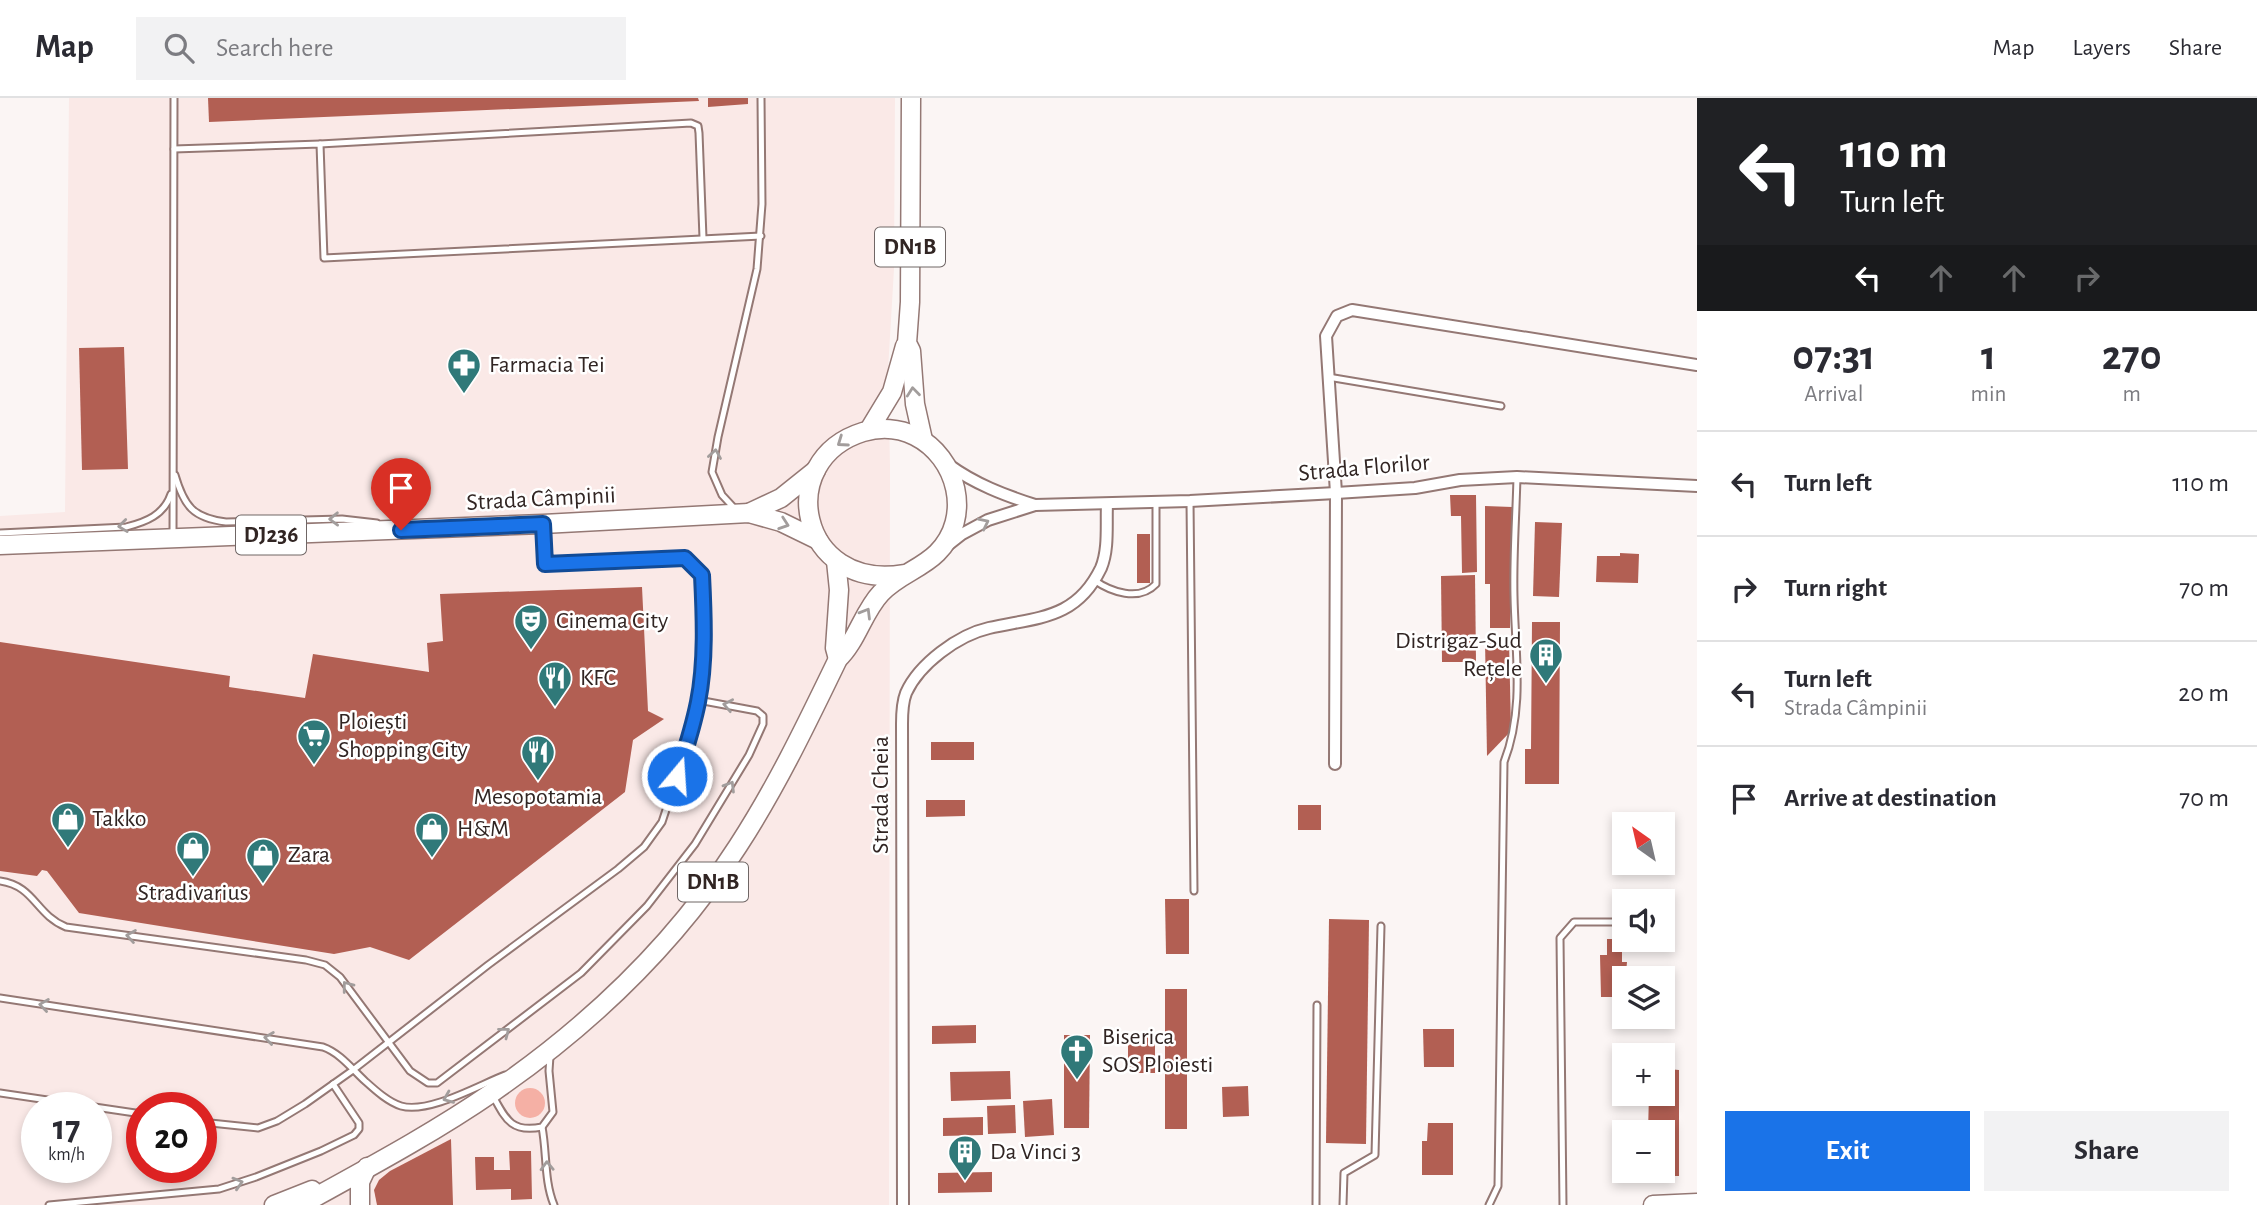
<!DOCTYPE html>
<meta charset="utf-8">
<style>
body{margin:0;font-family:"Alegreya Sans",sans-serif;background:#f2f2f3;color:#2b2b33;height:100vh;display:flex;flex-direction:column;font-size:26px;white-space:nowrap}
*{box-sizing:border-box;margin:0}
p{font-size:23px;color:#7c7c81}
.icon{flex:none;width:38px;height:38px;fill:none;stroke:currentColor;stroke-width:2;stroke-linecap:round;stroke-linejoin:round}
.map{position:relative;flex:1;overflow:hidden}
.details{display:flex;flex-direction:column;background:#fff;width:560px}
.details>*{flex:none}
.guide{background:#202124;color:#fff;overflow:hidden}
.needle{width:46px;rotate:326deg}
.buttons{position:absolute;left:1612px;top:714px;display:grid;gap:14px}
.buttons a{display:grid;place-items:center;width:63px;height:63px;border-radius:0px;background:#fff;box-shadow:0 4px 10px #0003;font-size:35px}
.speed{position:absolute;left:21px;top:994px;display:flex;gap:14px;font-size:35px;font-weight:700;text-align:center}
.speed>*{display:grid;place-content:center;width:91px;height:91px;border-radius:50%;background:#fff;box-shadow:0 4px 10px #0003;line-height:1}
.speed small{font-size:18px;font-weight:400}
.speed .limit{border:10px solid #d22;background:#fff;color:#111}
.pin{position:absolute;display:grid;place-items:center;width:60px;height:60px;color:#fff;margin:-72px -30px;border-radius:50% 50% 50% 0;rotate:-45deg;box-shadow:0 0 7px #0007}
.pin .icon{rotate:45deg}
.me{position:absolute;width:77px;margin:-38px;rotate:18deg;stroke-linejoin:round;filter:drop-shadow(0 0 5px #0008)}
.turn{display:flex;align-items:center;gap:24px;height:147px;padding:0 28px;font-size:32px}
.turn .icon{width:91px;height:91px;stroke-width:2.5}
.turn b{display:block;font-size:49px;line-height:60px}
.lanes{display:flex;align-items:center;height:66px;padding:0 28px;background:#0003;justify-content:center;gap:35px;direction:ltr}
.lanes .off{opacity:.35}
.eta{display:flex;justify-content:space-evenly;align-items:center;height:119px;text-align:center}
.eta b{font-size:42px;font-weight:700;line-height:49px}
.action{display:flex;gap:14px;margin-top:auto;padding:14px 28px}
.action a{flex:1;height:80px;border-radius:0px;background:#1a73e8;color:#fff;font-size:28px;font-weight:700;line-height:80px;text-align:center}
.action a+a{background:#f2f2f3;color:#2b2b33}
ul{padding:0;list-style:none}
li{display:flex;align-items:center;gap:21px;height:105px;padding:0 28px;border-top:2px solid #e1e1e2}
li div{flex:1}
li b{display:block;font-size:26px}
li em{font-style:normal}
header{display:flex;align-items:center;gap:42px;box-sizing:border-box;height:98px;padding:0 35px;background:#fff;border-bottom:2px solid #e1e1e2}
header strong{font-size:33px}
nav{display:flex;gap:38px;margin-inline-start:auto;font-size:24px}
.search{width:490px;height:63px;background:#f2f2f3;display:flex;align-items:center;gap:18px;box-sizing:border-box;padding:0 24px;border-radius:0px;color:#7c7c81;font-size:26px}
main{display:flex;flex:1;min-height:0}
.map>svg:first-child{display:block}
</style>
<header>
<strong>Map</strong>
<div class="search"><svg class="icon" aria-label="search" viewBox="0 0 24 24"><circle cx="10" cy="10" r="6"/><path d="M15 15l6 6"/></svg>Search here</div>
<nav><a>Map</a><a>Layers</a><a>Share</a></nav>
</header>
<main>
<div class="map">
<svg width="1697" height="1107" viewBox="0 0 1697 1107">
<rect width="100%" height="100%" fill="#fbf5f4"/>
<path fill="#fae9e7" fill-rule="evenodd" d="M69,0H895L894,171L888,272L890,368L889,1107H0V418L65,414ZM37,1010H96V1069H37ZM142,1010H201V1069H142Z"/>
<circle fill="#f5b0a5" cx="530" cy="1005" r="15"/>
<g fill="#b25f53">
<path d="M208,0H698L699,3L209,24Z"/>
<path d="M708,0H748V6L708,9Z"/>
<path d="M124,249L128,371L82,372L79,250Z"/>
<path d="M1450,397H1476L1477,474L1462,475L1461,418H1451Z"/>
<path d="M1485,408L1512,409L1510,530H1490V486H1485Z"/>
<path d="M1535,424L1562,425L1559,499L1533,498Z"/>
<rect x="1137" y="436" width="13" height="49"/>
<path d="M1620,455L1639,456L1638,485L1596,484L1597,458H1620Z"/>
<path d="M1475,477L1476,564H1442L1441,478Z"/>
<path d="M642,489L648,613L664,621L633,642L625,694L409,862L370,849L334,856L79,815L47,773L42,772L37,778L0,773V544L230,578L229,589L305,600L313,556L429,574L427,545L443,543L440,496Z"/>
<path d="M1532,524H1560L1559,686H1525V651H1531Z"/>
<path d="M1485,542H1509L1511,633L1487,658Z"/>
<rect x="931" y="644" width="43" height="18"/>
<path d="M926,702H965V718L926,719Z"/>
<rect x="1298" y="707" width="23" height="25"/>
<path d="M1165,801H1189V856H1166Z"/>
<path d="M1329,821L1369,822L1366,1046L1326,1045Z"/>
<path d="M1607,841H1622V864H1627L1624,899H1601L1600,857H1607Z"/>
<rect x="1165" y="891" width="22" height="140"/>
<path d="M976,927V945L932,946V928Z"/>
<path d="M1423,931H1454V969H1424Z"/>
<path d="M1064,937H1090L1089,1030H1064Z"/>
<rect x="1128" y="937" width="27" height="38"/>
<path d="M1668,971L1679,972V1078H1648V1073H1662V1034H1648L1649,996H1662V977H1668Z"/>
<path d="M1010,973L1011,1001L951,1003L950,974Z"/>
<path d="M1248,988L1249,1018L1223,1019L1222,989Z"/>
<path d="M1052,1001L1054,1037L1025,1039L1023,1003Z"/>
<path d="M1015,1007L1016,1035L988,1036L987,1008Z"/>
<path d="M983,1019V1037L943,1038V1020Z"/>
<path d="M1428,1025H1453V1077H1422V1043H1427Z"/>
<path d="M451,1041L453,1107H377L374,1092L379,1082L390,1073Z"/>
<path d="M509,1053H531L532,1101L511,1102V1091L476,1092L475,1059H494V1072H510Z"/>
<path d="M992,1074V1094L938,1095V1075Z"/>
</g>
<g fill="none" stroke-linecap="round" stroke-linejoin="round">
<g stroke="#947874" stroke-width="9">
<g id="lane">
<path d="M320,46L691,25L698,28L699,35L703,140"/>
<path d="M174,51L320,46L324,160L761,138"/>
<path d="M1328,279L1501,308"/>
<path d="M175,377C184,408 193,420 226,424L342,421L377,425"/>
<path d="M1190,403L1194,793"/>
<path d="M735,411L722,397L712,374L718,339L757,171L762,106L761,0"/>
<path d="M0,435L126,429C146,424 164,417 171,396"/>
<path d="M173,438L174,0"/>
<path d="M1094,482C1111,494 1139,504 1156,486V404"/>
<path d="M0,783C35,788 35,816 66,829L306,862L325,867L340,879L410,973L428,985H437L581,875L647,808L695,746L749,657L763,626V618L757,613L698,602"/>
<path d="M0,900L323,949C340,955 352,971 365,983C375,992 388,1004 401,1008C429,1016 479,987 505,977"/>
<path d="M0,995L142,1016"/>
<path d="M493,998C506,1022 512,1035 542,1029L553,1014L549,973L550,958"/>
<path d="M201,1024L258,1030L277,1023L305,1006L353,972L488,867L618,771L644,749L662,724L691,636L698,602L702,539V477L685,460L545,466L543,430"/>
<path d="M542,1029C547,1055 544,1083 554,1107"/>
<path d="M49,1107L219,1091L256,1079L321,1053L354,1037L359,1031V1025L333,986"/>
<path d="M1316,1107L1317,907"/>
<path d="M1343,1107L1344,1075L1375,1057L1381,828"/>
<path d="M1489,1107L1498,1088L1504,664C1525,610 1515,554 1514,498C1513,459 1516,419 1517,379"/>
<path d="M1563,1107L1560,840L1574,824H1620"/>
</g>
</g>
<g stroke="#947874" stroke-width="14">
<g id="street">
<path d="M949,367C975,386 1004,397 1035,407"/>
<path d="M948,447L962,436L988,422L1035,407L1190,403L1336,395L1415,390L1460,382L1517,379L1697,388"/>
<path d="M1335,666L1336,395L1326,238L1337,218L1352,212L1697,267"/>
<path d="M903,1107L902,626C902,616 902,605 906,595C919,566 958,537 989,530C1037,519 1076,522 1101,470C1109,451 1106,426 1107,406"/>
</g>
</g>
<g stroke="#947874" stroke-width="21">
<g id="primary">
<path d="M911,0L910,204L907,245L911,253L915,306L923,342"/>
<path d="M869,332L892,294L905,248"/>
<path d="M749,415L781,400L816,372"/>
<path d="M0,447L543,426L749,415L781,424L818,442"/>
<path d="M836,463L839,492L835,550L838,561"/>
<path d="M274,1107L312,1092"/>
<path d="M301,1107C366,1071 432,1036 493,994C589,928 675,846 738,748C777,688 807,625 838,561C857,543 863,514 881,495C898,477 921,471 937,455C973,419 957,359 915,338C899,330 880,329 863,334C773,362 799,494 904,476"/>
<path d="M360,1107V1084L367,1069"/>
<path d="M1653,1107L1697,1105"/>
</g>
</g>
<use href="#lane" stroke="#fff" stroke-width="5"/>
<use href="#street" stroke="#fff" stroke-width="10"/>
<use href="#primary" stroke="#fff" stroke-width="18"/>
</g>
<defs><path id="oneway-chevron" d="M-2-3.5L2.5 0L-2 3.5" fill="none" stroke-width="1.6" stroke-linecap="round" stroke-linejoin="round" transform="scale(1.75)"/></defs>
<g stroke="#a29d9c">
<use href="#oneway-chevron" transform="translate(913 294) rotate(-96)"/>
<use href="#oneway-chevron" transform="translate(842 344) rotate(145)"/>
<use href="#oneway-chevron" transform="translate(715 356) rotate(-81)"/>
<use href="#oneway-chevron" transform="translate(334 421) rotate(179)"/>
<use href="#oneway-chevron" transform="translate(984 425) rotate(-26)"/>
<use href="#oneway-chevron" transform="translate(784 426) rotate(19)"/>
<use href="#oneway-chevron" transform="translate(123 428) rotate(173)"/>
<use href="#oneway-chevron" transform="translate(866 515) rotate(-59)"/>
<use href="#oneway-chevron" transform="translate(728 607) rotate(-169)"/>
<use href="#oneway-chevron" transform="translate(730 688) rotate(-59)"/>
<use href="#oneway-chevron" transform="translate(131 838) rotate(-171)"/>
<use href="#oneway-chevron" transform="translate(347 888) rotate(-127)"/>
<use href="#oneway-chevron" transform="translate(44 907) rotate(-172)"/>
<use href="#oneway-chevron" transform="translate(505 934) rotate(-38)"/>
<use href="#oneway-chevron" transform="translate(269 940) rotate(-172)"/>
<use href="#oneway-chevron" transform="translate(448 1000) rotate(158)"/>
<use href="#oneway-chevron" transform="translate(547 1068) rotate(-92)"/>
<use href="#oneway-chevron" transform="translate(238 1085) rotate(-17)"/>
</g>
<g fill="none" stroke-linecap="round" stroke-linejoin="round">
<g stroke="#114b97" stroke-width="18">
<path id="route" d="M401,432L543,426L545,466L685,460L702,477C704,518 706,564 698,604C693,629 685,654 677,678"/>
</g>
<use href="#route" stroke="#1a73e8" stroke-width="12"/>
</g>
<defs>
<g id="pharmacy-pin" transform="scale(1.75)"><path d="M0 17L-7.5 6A9.5 9.5 0 1 1 7.5 6Z" fill="#307979" stroke="#fff"/><path d="M-2-6h4v4h4v4h-4v4h-4v-4h-4v-4h4Z" fill="#fff"/></g>
<g id="theatre-pin" transform="scale(1.75)"><path d="M0 17L-7.5 6A9.5 9.5 0 1 1 7.5 6Z" fill="#307979" stroke="#fff"/><path d="M-5-5.5Q0-4 5-5.5V0Q5 5 0 6Q-5 5-5 0ZM-3.3-2.5H-1v1.5H-3.3ZM1-2.5H3.3v1.5H1ZM-2.8 1Q0 5.5 2.8 1Z" fill="#fff"/></g>
<g id="building-pin" transform="scale(1.75)"><path d="M0 17L-7.5 6A9.5 9.5 0 1 1 7.5 6Z" fill="#307979" stroke="#fff"/><path d="M-4-6H4V6H1V3H-1V6H-4ZM-2.5-4.3h1.7v1.8h-1.7ZM.8-4.3h1.7v1.8H.8ZM-2.5-1h1.7V.8h-1.7ZM.8-1h1.7V.8H.8Z" fill="#fff"/></g>
<g id="restaurant-pin" transform="scale(1.75)"><path d="M0 17L-7.5 6A9.5 9.5 0 1 1 7.5 6Z" fill="#307979" stroke="#fff"/><path d="M-5-6h1v4h1v-4h1v4h1v-4h1v5L-1.5 .5V6h-2V.5L-5-1ZM5-6V6H3V1.5H1.5Q1.5-4 5-6Z" fill="#fff"/></g>
<g id="supermarket-pin" transform="scale(1.75)"><path d="M0 17L-7.5 6A9.5 9.5 0 1 1 7.5 6Z" fill="#307979" stroke="#fff"/><path d="M-6-5.5h2.5l.6 2H6L4.5 2H-2.5L-4.4-4H-6ZM-1.5 3.2a1.3 1.3 0 1 0 .1 0ZM3 3.2a1.3 1.3 0 1 0 .1 0Z" fill="#fff"/></g>
<g id="shop-pin" transform="scale(1.75)"><path d="M0 17L-7.5 6A9.5 9.5 0 1 1 7.5 6Z" fill="#307979" stroke="#fff"/><path d="M-5-2.5h2.3a2.7 3.5 0 0 1 5.4 0H5L5.5 6h-11ZM-1.5-2.5h3a1.5 2.3 0 0 0-3 0Z" fill="#fff"/></g>
<g id="church-pin" transform="scale(1.75)"><path d="M0 17L-7.5 6A9.5 9.5 0 1 1 7.5 6Z" fill="#307979" stroke="#fff"/><path d="M-1.2-6h2.4v3.5h3.3v2.4h-3.3V6h-2.4V-.1h-3.3v-2.4h3.3Z" fill="#fff"/></g>
</defs>
<g fill-rule="evenodd">
<use href="#pharmacy-pin" x="464" y="267"/>
<use href="#theatre-pin" x="531" y="523"/>
<use href="#building-pin" x="1546" y="557"/>
<use href="#restaurant-pin" x="555" y="580"/>
<use href="#supermarket-pin" x="314" y="638"/>
<use href="#restaurant-pin" x="538" y="654"/>
<use href="#shop-pin" x="68" y="721"/>
<use href="#shop-pin" x="432" y="731"/>
<use href="#shop-pin" x="193" y="750"/>
<use href="#shop-pin" x="263" y="757"/>
<use href="#church-pin" x="1077" y="953"/>
<use href="#building-pin" x="965" y="1054"/>
</g>
<g text-anchor="middle" dominant-baseline="central" stroke-width="5" stroke-linejoin="round" paint-order="stroke">
<g fill="#fff" stroke="#6f6665" stroke-width="2">
<rect x="875" y="129.5" width="70" height="39" rx="5"/>
<rect x="236" y="417.5" width="70" height="39" rx="5"/>
<rect x="678" y="764.5" width="70" height="39" rx="5"/>
</g>
<g font-size="23" font-weight="bold" fill="#312523">
<text x="910" y="149">DN1B</text>
<text x="271" y="437">DJ236</text>
<text x="713" y="784">DN1B</text>
</g>
<g font-size="24" fill="#312523" stroke="#fff" text-anchor="start">
<text x="489" y="267">Farmacia Tei</text>
<text x="556" y="523">Cinema City</text>
<text x="1522" y="543" text-anchor="end">Distrigaz-Sud<tspan x="1522" dy="28">Rețele</tspan></text>
<text x="580" y="580">KFC</text>
<text x="338" y="624">Ploiești<tspan x="338" dy="28">Shopping City</tspan></text>
<text x="538" y="699" text-anchor="middle">Mesopotamia</text>
<text x="92" y="721">Takko</text>
<text x="457" y="731">H&amp;M</text>
<text x="288" y="757">Zara</text>
<text x="193" y="795" text-anchor="middle">Stradivarius</text>
<text x="1102" y="939">Biserica<tspan x="1102" dy="28">SOS Ploiesti</tspan></text>
<text x="990" y="1054">Da Vinci 3</text>
</g>
<g font-size="24" fill="#312523" stroke="#fff">
<text transform="translate(1364 370) rotate(-5)">Strada Florilor</text>
<text transform="translate(541 401) rotate(-3)">Strada Câmpinii</text>
<text transform="translate(881 697) rotate(-90)">Strada Cheia</text>
</g>
</g>
</svg>
<div class="buttons">
<a><svg class="needle" viewBox="-14 -14 28 28"><path d="M0-13l5 13h-10z" fill="#e53935"/><path d="M0 13l5-13h-10z" fill="#7c7c81"/></svg></a>
<a><svg class="icon" aria-label="sound" viewBox="0 0 24 24"><path d="M4 9h4l5-4v14l-5-4H4zM17 9q2 3 0 6"/></svg></a>
<a><svg class="icon" aria-label="layers" viewBox="0 0 24 24"><path d="M12 4l9 5-9 5-9-5zM3 14l9 5 9-5"/></svg></a>
<a>+</a>
<a>−</a>
</div>
<div class="speed"><div>17<small>km/h</small></div><div class="limit">20</div></div>
<div class="pin" style="left:401px;top:432px;background:#d93025"><svg class="icon" aria-label="arrive" viewBox="0 0 24 24"><path d="M6 21V4h12l-3 4 3 4H6"/></svg></div>
<svg class="me" style="left:677px;top:678px" viewBox="-20 -20 40 40"><circle r="17" fill="#1a73e8" stroke="#fff" stroke-width="3"/><path d="M0-11L8 9 0 5-8 9z" fill="#fff"/></svg>
</div>
<section class="details">
<div class="guide">
<div class="turn"><svg class="icon" aria-label="left" viewBox="0 0 24 24"><path d="M17 20v-9H6M10 6l-5 5 5 5"/></svg><div><b>110 m</b>Turn left</div></div>
<div class="lanes"><svg class="icon" aria-label="left" viewBox="0 0 24 24"><path d="M17 20v-9H6M10 6l-5 5 5 5"/></svg><svg class="icon off" aria-label="ahead" viewBox="0 0 24 24"><path d="M12 20V5M6 11l6-6 6 6"/></svg><svg class="icon off" aria-label="ahead" viewBox="0 0 24 24"><path d="M12 20V5M6 11l6-6 6 6"/></svg><svg class="icon off" aria-label="right" viewBox="0 0 24 24"><path d="M7 20v-9h11M14 6l5 5-5 5"/></svg></div>
</div>
<div class="eta">
<div><b>07:31</b><p>Arrival</p></div>
<div><b>1</b><p>min</p></div>
<div><b>270</b><p>m</p></div>
</div>
<ul>
<li><svg class="icon" aria-label="left" viewBox="0 0 24 24"><path d="M17 20v-9H6M10 6l-5 5 5 5"/></svg><div><b>Turn left</b></div><em>110 m</em></li>
<li><svg class="icon" aria-label="right" viewBox="0 0 24 24"><path d="M7 20v-9h11M14 6l5 5-5 5"/></svg><div><b>Turn right</b></div><em>70 m</em></li>
<li><svg class="icon" aria-label="left" viewBox="0 0 24 24"><path d="M17 20v-9H6M10 6l-5 5 5 5"/></svg><div><b>Turn left</b><p>Strada Câmpinii</p></div><em>20 m</em></li>
<li><svg class="icon" aria-label="arrive" viewBox="0 0 24 24"><path d="M6 21V4h12l-3 4 3 4H6"/></svg><div><b>Arrive at destination</b></div><em>70 m</em></li>
</ul>
<div class="action"><a>Exit</a><a>Share</a></div>
</section>
</main>
